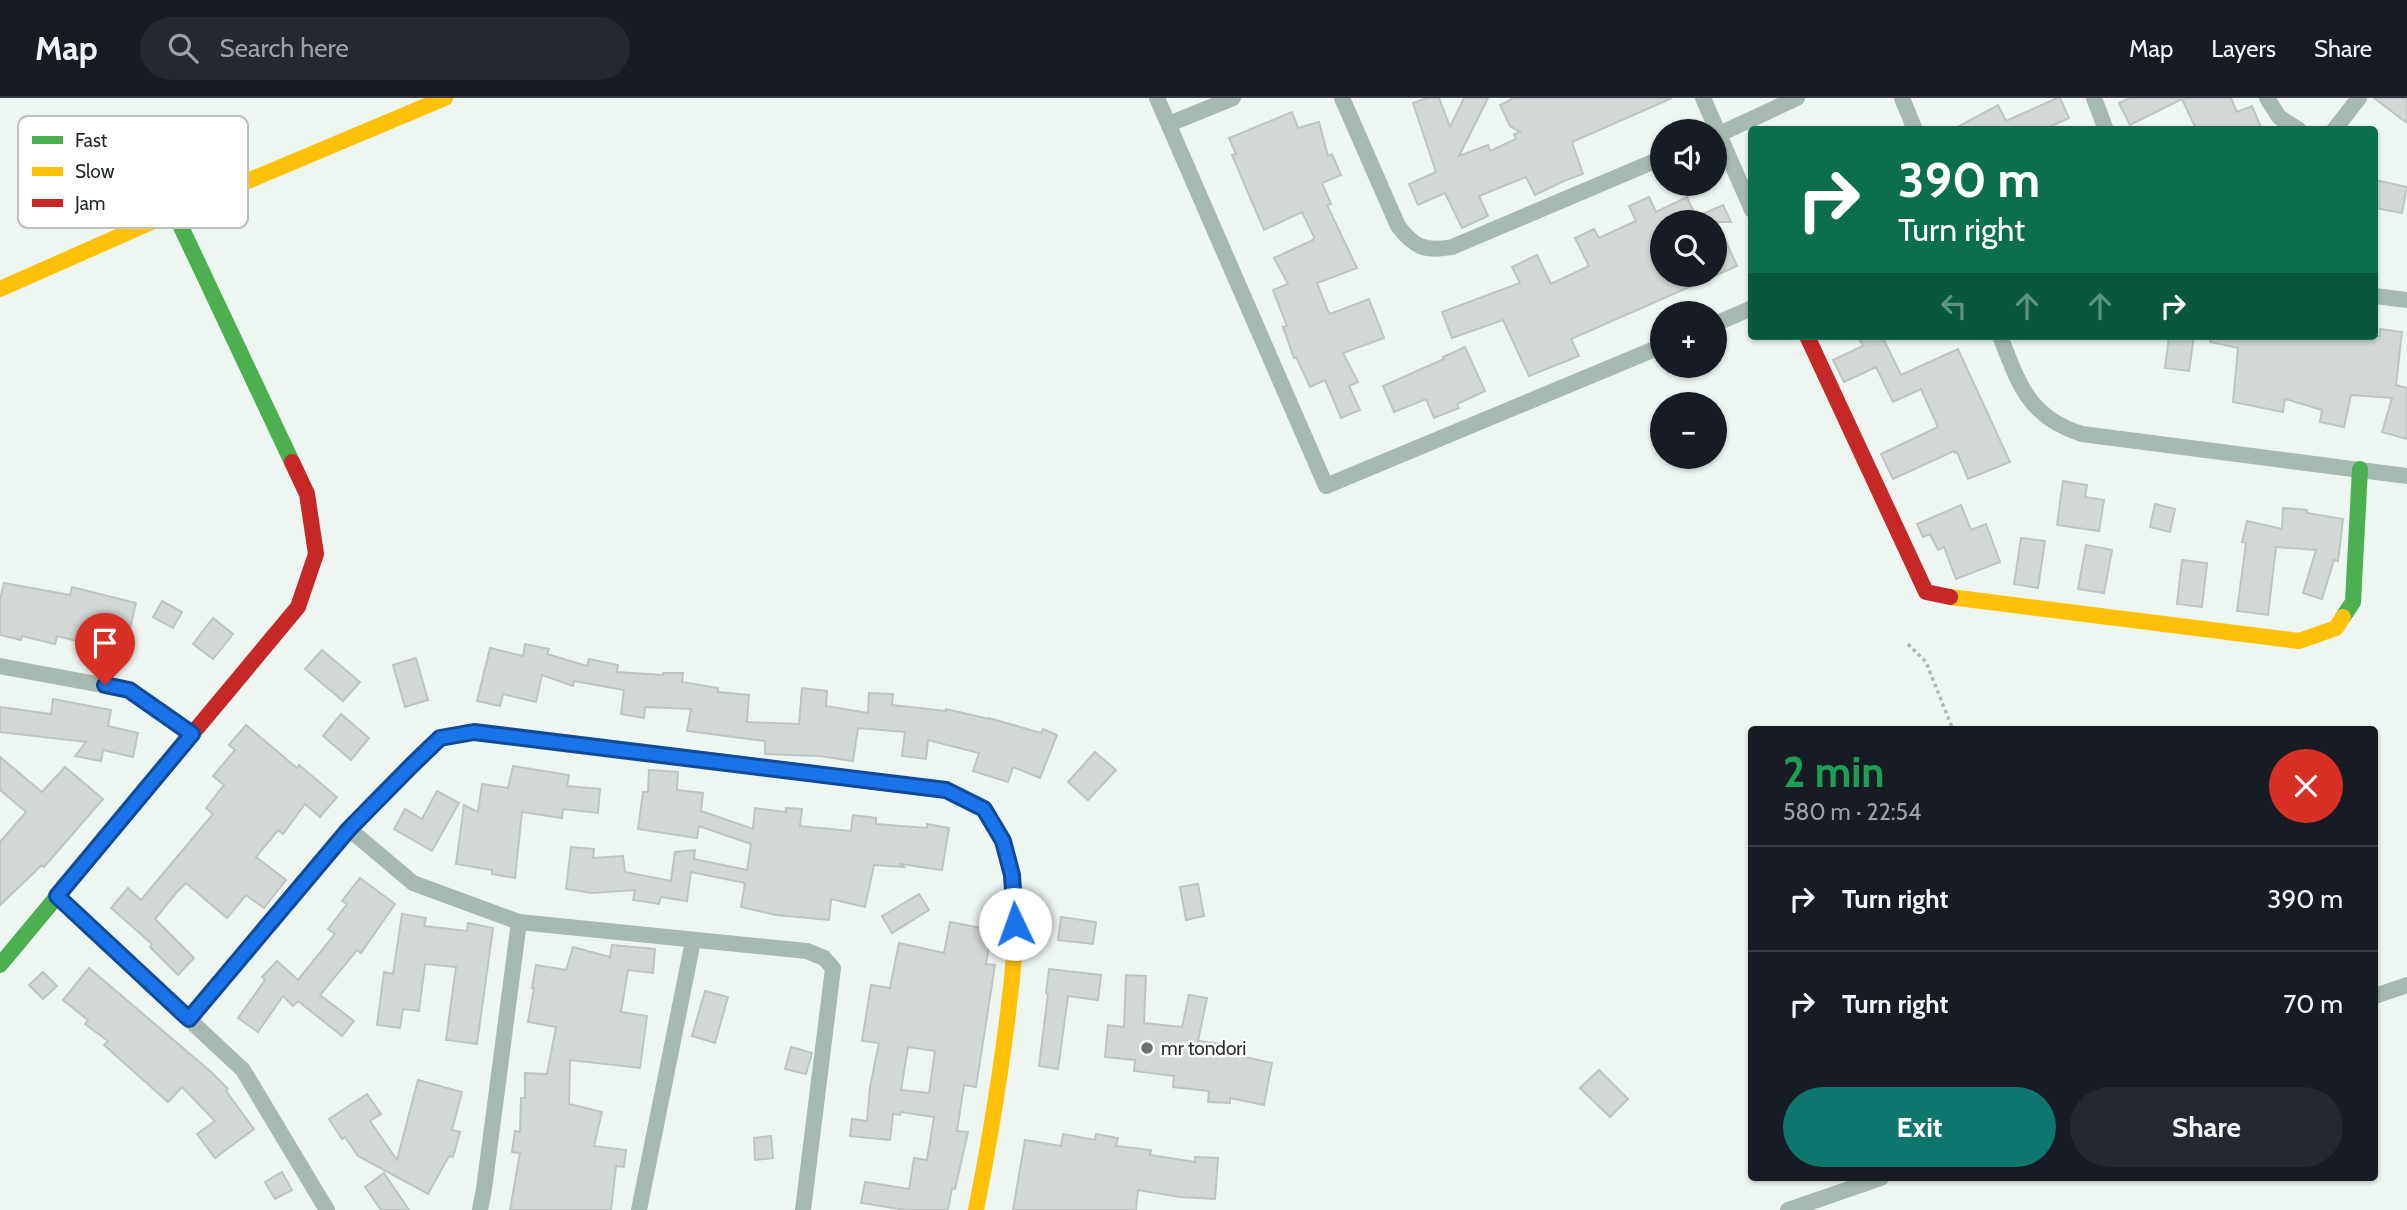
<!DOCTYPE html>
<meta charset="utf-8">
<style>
body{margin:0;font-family:Cabin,sans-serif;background:#242831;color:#f1f3f6;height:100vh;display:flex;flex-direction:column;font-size:26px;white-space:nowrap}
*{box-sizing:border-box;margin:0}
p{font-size:23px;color:#9ea1a6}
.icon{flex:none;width:38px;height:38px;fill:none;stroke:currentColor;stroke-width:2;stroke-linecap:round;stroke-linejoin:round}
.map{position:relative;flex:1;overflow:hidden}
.drawer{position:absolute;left:1748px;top:628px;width:630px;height:455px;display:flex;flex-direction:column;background:#171b24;border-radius:7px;box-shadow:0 2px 5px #0004}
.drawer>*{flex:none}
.guide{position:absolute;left:1748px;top:28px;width:630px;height:214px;border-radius:7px;box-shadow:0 2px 5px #0004;background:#0b6e4f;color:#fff;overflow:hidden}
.tools{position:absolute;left:1650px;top:21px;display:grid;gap:14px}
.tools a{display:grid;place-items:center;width:77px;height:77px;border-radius:50%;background:#171b24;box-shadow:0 2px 5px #0004;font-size:35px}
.pin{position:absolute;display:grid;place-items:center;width:60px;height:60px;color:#fff;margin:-72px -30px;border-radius:50% 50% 50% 0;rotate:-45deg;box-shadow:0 0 7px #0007}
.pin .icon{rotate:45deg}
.me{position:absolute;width:77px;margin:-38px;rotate:357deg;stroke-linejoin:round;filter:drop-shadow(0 0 5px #0008)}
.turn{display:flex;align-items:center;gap:24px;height:147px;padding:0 35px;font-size:32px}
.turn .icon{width:91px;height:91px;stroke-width:2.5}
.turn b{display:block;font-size:49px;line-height:60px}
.lanes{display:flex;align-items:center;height:66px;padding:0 35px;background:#0003;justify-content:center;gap:35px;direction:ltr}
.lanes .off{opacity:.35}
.round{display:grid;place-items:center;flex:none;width:74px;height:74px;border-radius:37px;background:#242831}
.head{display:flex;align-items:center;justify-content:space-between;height:119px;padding:0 35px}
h1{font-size:42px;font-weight:800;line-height:52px;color:#1e9e55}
.action{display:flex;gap:14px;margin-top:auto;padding:14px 35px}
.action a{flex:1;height:80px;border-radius:42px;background:#0f766e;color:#fff;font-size:28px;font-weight:800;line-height:80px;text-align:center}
.action a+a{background:#242831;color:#f1f3f6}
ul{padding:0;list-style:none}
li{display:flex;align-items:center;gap:21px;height:105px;padding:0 35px;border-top:2px solid #363941}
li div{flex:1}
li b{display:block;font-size:26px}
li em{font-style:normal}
header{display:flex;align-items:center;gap:42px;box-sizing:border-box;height:98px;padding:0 35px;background:#171b24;border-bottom:2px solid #363941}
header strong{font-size:33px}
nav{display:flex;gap:38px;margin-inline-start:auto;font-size:24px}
.search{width:490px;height:63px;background:#242831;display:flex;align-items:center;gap:18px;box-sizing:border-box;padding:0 24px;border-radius:38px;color:#9ea1a6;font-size:26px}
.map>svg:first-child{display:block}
</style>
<header>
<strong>Map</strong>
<div class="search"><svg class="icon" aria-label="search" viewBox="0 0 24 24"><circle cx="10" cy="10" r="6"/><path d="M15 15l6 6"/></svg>Search here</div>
<nav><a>Map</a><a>Layers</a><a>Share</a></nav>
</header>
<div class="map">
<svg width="2407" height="1112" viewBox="0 0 2407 1112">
<rect width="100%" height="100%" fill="#eef6f2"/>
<g fill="#d2d8d5" stroke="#bec4c0" stroke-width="2" fill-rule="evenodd">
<path d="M1427,0H1439L1450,29L1464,0H1488L1459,58L1488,47L1490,53L1516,41L1514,36L1520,34L1510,28L1500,7L1514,0H1672L1572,44L1583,76L1566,82L1535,97L1526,79L1479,98L1488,118L1462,130L1445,95L1418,107L1409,86L1436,74L1413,5Z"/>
<path d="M2057,0H2060L2069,20L2043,32H1952L1998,7L2006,23Z"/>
<path d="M2130,0H2231L2237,14L2252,8L2262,32L2196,31L2182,1L2130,27L2119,5Z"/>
<path d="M2374,0H2407V25Z"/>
<path d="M1292,14L1298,30L1319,24L1328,58L1332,56L1341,77L1322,85L1331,106L1327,107L1357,170L1317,185L1328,213L1330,216L1369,201L1384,240L1343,255L1358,284L1349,288L1360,312L1341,320L1325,282L1310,289L1296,259L1294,260L1283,229L1287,228L1273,192L1288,186L1274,160L1313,142L1314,139L1302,114L1264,132L1232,57L1236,56L1229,40Z"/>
<path d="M2375,82L2407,89L2402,115L2375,110Z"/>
<path d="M1649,99L1656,114L1687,99L1696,119L1723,107L1731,124H1717L1737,168L1571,241L1579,258L1529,278L1503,222L1452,240L1442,214L1520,185L1512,169L1537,157L1551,186L1589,168L1575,140L1594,131L1599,140L1636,123L1629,108ZM1662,124H1715V177H1662Z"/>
<path d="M2380,231L2402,234L2396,287L2407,290V341L2382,334L2392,300L2351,297L2344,329L2320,324L2322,312L2285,301L2283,314L2233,304L2238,250L2210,244L2211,238H2380Z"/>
<path d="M1858,238H1882L1901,277L1958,251L2010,364L1968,381L1957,354L1955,355L1954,353L1893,381L1881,356L1938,329L1921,291L1893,304L1876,269L1844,284L1833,262L1863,248Z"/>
<path d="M2169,238H2194L2189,273L2165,270Z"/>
<path d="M1465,249L1485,293L1457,306L1459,310L1434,320L1426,301L1394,314L1383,288L1444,261L1443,259Z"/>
<path d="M2063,383L2087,387L2085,399L2104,402L2099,433L2057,427Z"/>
<path d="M2155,406L2175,411L2170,434L2150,429Z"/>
<path d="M1961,407L1971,432L1986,426L2000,464L1956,481L1944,449L1938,452L1930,436L1923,439L1917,426Z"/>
<path d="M2283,410L2307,412V415L2343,421L2338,463L2334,462L2322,501L2303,495L2316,452L2276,449L2268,517L2237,513L2246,445L2242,444L2247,423L2282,431Z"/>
<path d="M2021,440L2045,443L2038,490L2014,486Z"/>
<path d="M2086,447L2112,452L2104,495L2078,491Z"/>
<path d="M2182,462L2207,465L2202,509L2177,506Z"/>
<path d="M4,485L70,497L72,489L136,505L124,555L57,538L55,546L22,538L21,542L0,537V501Z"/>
<path d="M162,503L182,514L173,530L153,519Z"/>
<path d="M213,520L233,536L213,561L193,546Z"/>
<path d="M525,546L549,551L547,556L587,568L589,561L618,567L617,574L663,577V575H683L682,584L718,590V594L749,597L747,624L799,626L802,590L827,593L826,608L868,615L869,595L893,596L892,607L946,613V611L989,621V620L1041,635L1043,631L1057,637L1040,680L1013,669L1008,684L973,673L979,655L928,642L926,661L902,658L905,634L858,630L853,663L820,658L765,656V643L687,633L691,611L645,609L644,620L621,616L624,592L574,583L573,588L542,577L536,604L503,596L500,608L477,603L490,550L523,558Z"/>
<path d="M322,552L360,584L343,603L305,571Z"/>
<path d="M416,560L428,602L405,609L393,567Z"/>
<path d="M53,601L111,612L108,628L138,635L133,659L103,652L101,663L75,658L86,644L0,634V609L51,616Z"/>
<path d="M341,616L369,640L351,662L323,638Z"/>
<path d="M246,627L297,670L299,667L337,699L320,719L305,706L283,736L278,732L256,759L286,782L264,810L246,797L227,820L186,785L176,795L155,821L194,860L178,877L150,849L152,846L111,810L128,790L141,802L213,716L206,710L224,687L213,678L235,652L229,647Z"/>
<path d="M1095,654L1116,672L1088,702L1068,684Z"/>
<path d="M0,659L42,694L65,669L103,701L44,769L42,767L0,807V744L26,714L0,692Z"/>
<path d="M513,668L569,677L567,688L600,691L598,715L563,711L562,720L522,714L515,780L492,776V772L456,766L464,707L478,714L482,686L508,690Z"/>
<path d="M649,672L678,674L677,692L703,695L701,713L753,731L755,710L786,714V710L802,711L800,728L851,733L853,717L876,720V726L927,730V726L949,730L942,772L901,766L904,769L874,767L865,809L831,801L829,822L776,817L741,809L745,785L691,774L687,803L661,799L659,806L633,802L635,792L593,795L566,791L571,749L594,751L593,760L623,758L625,774L671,783L675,754L695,752L694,761L747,772L751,746L699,728L697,740L638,731L643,694H648Z"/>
<path d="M437,693L459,705L432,753L394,731L405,711L422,721Z"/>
<path d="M360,780L395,806L361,855L357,852L320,897L354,923L342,938L298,903L293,908L283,898L258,934L238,920L265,882L262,879L277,863L298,882L335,836L328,831L347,806L342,803Z"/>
<path d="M1198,786L1204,818L1186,822L1180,789Z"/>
<path d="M919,796L929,812L892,835L882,818Z"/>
<path d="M402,816L426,820L424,828L467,833L468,825L493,830L477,946L446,942L456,869L425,866L419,913L403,911L400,930L377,927L384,874L393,876Z"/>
<path d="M1061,819L1096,824L1093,846L1058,842Z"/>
<path d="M950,824L992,832L986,866L995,867L976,989L964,987L957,1033L968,1034L955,1091L952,1090L948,1112H906L861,1105L865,1084L909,1091L914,1060L927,1062L934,1019L901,1014L900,1017L893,1016L890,1042L850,1038L852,1021L867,1023L870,989L879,945L862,943L871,887L890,890L899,845L944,855ZM908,949L935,953L929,995L901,992Z"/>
<path d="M612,847L655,851L653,875L628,872L621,914L647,918L640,970L570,962L569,1006L602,1014L594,1048L626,1052L624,1069L616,1068L611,1112H510L520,1055L512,1054L515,1033L520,1034L521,1000H525V975L547,976L556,929L528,924L534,890H532L536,867L566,872L573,849L610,859Z"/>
<path d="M89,870L210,973L228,991L226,993L254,1031L215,1060L197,1036L215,1023L182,989L168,1004L104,947L108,943L85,926L88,922L63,902Z"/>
<path d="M1049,871L1101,877L1098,902L1068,898L1058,971L1039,968L1048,896L1046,895Z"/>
<path d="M43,874L57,888L43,901L29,887Z"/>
<path d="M1126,877L1146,878L1144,925L1182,929L1189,897L1207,900L1198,943L1241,948L1240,958L1272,965L1264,1007L1230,1000V1005L1208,1004L1209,993L1173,989L1174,978L1134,973L1135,962L1105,959L1108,927L1124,929Z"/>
<path d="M705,893L728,899L715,945L692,938Z"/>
<path d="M791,949L812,955L806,976L785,971Z"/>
<path d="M1599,972L1628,1001L1610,1019L1580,990Z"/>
<path d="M418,982L462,994L452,1032L460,1034L453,1059L449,1058L428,1096L358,1058L345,1039L342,1041L329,1021L367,996L381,1016L370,1023L397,1062Z"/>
<path d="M1063,1036L1095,1042L1096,1036L1118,1040L1116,1048L1151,1052L1150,1057L1195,1064V1059L1218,1060L1215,1101L1180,1099L1138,1092L1136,1112H1013L1025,1042L1061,1048Z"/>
<path d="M771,1038L773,1060L755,1062L754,1040Z"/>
<path d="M282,1074L292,1092L275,1101L265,1084Z"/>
<path d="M384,1075L409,1112H381L365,1089Z"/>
</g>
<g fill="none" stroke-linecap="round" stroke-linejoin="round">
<path stroke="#acb9b2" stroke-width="3.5" stroke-dasharray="3.5 3.5" stroke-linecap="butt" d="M1908,546L1926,564L1953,632"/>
<g stroke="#a7b9b1" stroke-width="16">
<path d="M1157,0L1326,388L1662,248"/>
<path d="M1342,0L1398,128C1414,149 1425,154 1452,149L1662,60"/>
<path d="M1703,0L1752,112"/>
<path d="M1902,0L1915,32"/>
<path d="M2094,0L2106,32"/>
<path d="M2267,0L2279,19L2299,32"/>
<path d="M1169,26L1233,0"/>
<path d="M2334,32L2359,0"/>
<path d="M1715,38L1797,0"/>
<path d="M2375,198L2407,202"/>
<path d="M1715,226L1752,210"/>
<path d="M2000,238C2019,286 2028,319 2082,336L2407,378"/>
<path d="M0,568L129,592L193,636"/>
<path d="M349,731L413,785L519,824L807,853L824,860L833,870L803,1112"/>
<path d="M57,798L243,972L327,1112"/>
<path d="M2375,898L2407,887"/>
<path d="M480,1112L484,1091L519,824"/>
<path d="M639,1112L693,843"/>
<path d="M1788,1112L1881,1080"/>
</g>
<g stroke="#4caf50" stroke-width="16">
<path d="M174,114L292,364"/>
<path d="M2343,519L2353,504L2360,371"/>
<path d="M486,635L946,692L984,711L1003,743L1007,759"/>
<path d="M0,867L198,629"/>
</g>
<g stroke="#ffc107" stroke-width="16">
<path d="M0,191L174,114L445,0"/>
<path d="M1950,499L2299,543L2336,530L2343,519"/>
<path d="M976,1112C988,1052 998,992 1006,931C1013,874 1022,815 1007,759"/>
</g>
<g stroke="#c62828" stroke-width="16">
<path d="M1807,238L1926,494L1950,499"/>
<path d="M198,629L298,509L316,456L307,396L292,364"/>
<path d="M189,921L349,731L440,640L474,634L486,635"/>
</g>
</g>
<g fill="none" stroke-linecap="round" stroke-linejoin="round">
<g stroke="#114b97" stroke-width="18">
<path id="route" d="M105,587L129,592L192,636L57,798L189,921L349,731L412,667L440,640L474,634L946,692L984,711L1003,743L1012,777L1015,826"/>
</g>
<use href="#route" stroke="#1a73e8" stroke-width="12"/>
</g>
<circle fill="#6b726f" stroke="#fff" stroke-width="2.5" cx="1147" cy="950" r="7"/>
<g text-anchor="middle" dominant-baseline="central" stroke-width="5" stroke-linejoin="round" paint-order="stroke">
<g font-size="19" fill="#252b28" stroke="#fff" text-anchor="start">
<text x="1161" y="950">mr tondori</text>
</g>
</g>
<rect x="18" y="18" width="230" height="112" rx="10" fill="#fff" stroke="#bebfbe" stroke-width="2"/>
<rect x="32" y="38" width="31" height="8" fill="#4caf50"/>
<rect x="32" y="69" width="31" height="9" fill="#ffc107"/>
<rect x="32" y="101" width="31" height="8" fill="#c62828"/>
<g font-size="19" fill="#252b28">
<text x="75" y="49">Fast</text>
<text x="75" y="80">Slow</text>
<text x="75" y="112">Jam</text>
</g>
</svg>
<div class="tools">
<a><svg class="icon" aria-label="sound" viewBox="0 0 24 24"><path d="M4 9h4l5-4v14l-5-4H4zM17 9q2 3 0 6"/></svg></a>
<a><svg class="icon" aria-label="search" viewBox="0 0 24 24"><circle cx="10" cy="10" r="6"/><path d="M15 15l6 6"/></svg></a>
<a>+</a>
<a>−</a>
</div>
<div class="pin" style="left:105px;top:587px;background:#d93025"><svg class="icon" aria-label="arrive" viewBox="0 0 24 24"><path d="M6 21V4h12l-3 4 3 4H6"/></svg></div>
<svg class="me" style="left:1015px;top:826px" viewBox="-20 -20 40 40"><circle r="19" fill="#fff"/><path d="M0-13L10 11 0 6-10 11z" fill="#1a73e8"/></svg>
<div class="guide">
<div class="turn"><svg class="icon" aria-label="right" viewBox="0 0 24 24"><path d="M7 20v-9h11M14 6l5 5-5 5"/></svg><div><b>390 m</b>Turn right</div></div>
<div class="lanes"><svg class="icon off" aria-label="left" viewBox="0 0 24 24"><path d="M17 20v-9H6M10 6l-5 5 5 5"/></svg><svg class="icon off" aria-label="ahead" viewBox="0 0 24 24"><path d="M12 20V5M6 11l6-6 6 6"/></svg><svg class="icon off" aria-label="ahead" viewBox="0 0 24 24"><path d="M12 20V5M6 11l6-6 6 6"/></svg><svg class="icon" aria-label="right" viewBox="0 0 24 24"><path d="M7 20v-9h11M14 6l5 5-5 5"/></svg></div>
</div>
<section class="drawer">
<div class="head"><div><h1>2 min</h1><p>580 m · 22:54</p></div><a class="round" style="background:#d93025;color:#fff"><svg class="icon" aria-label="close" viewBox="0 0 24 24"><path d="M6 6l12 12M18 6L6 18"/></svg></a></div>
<ul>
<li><svg class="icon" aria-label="right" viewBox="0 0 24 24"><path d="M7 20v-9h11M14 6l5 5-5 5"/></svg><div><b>Turn right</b></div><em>390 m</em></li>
<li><svg class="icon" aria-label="right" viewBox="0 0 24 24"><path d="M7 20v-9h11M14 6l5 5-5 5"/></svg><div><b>Turn right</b></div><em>70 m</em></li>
</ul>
<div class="action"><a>Exit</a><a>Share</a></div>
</section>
</div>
